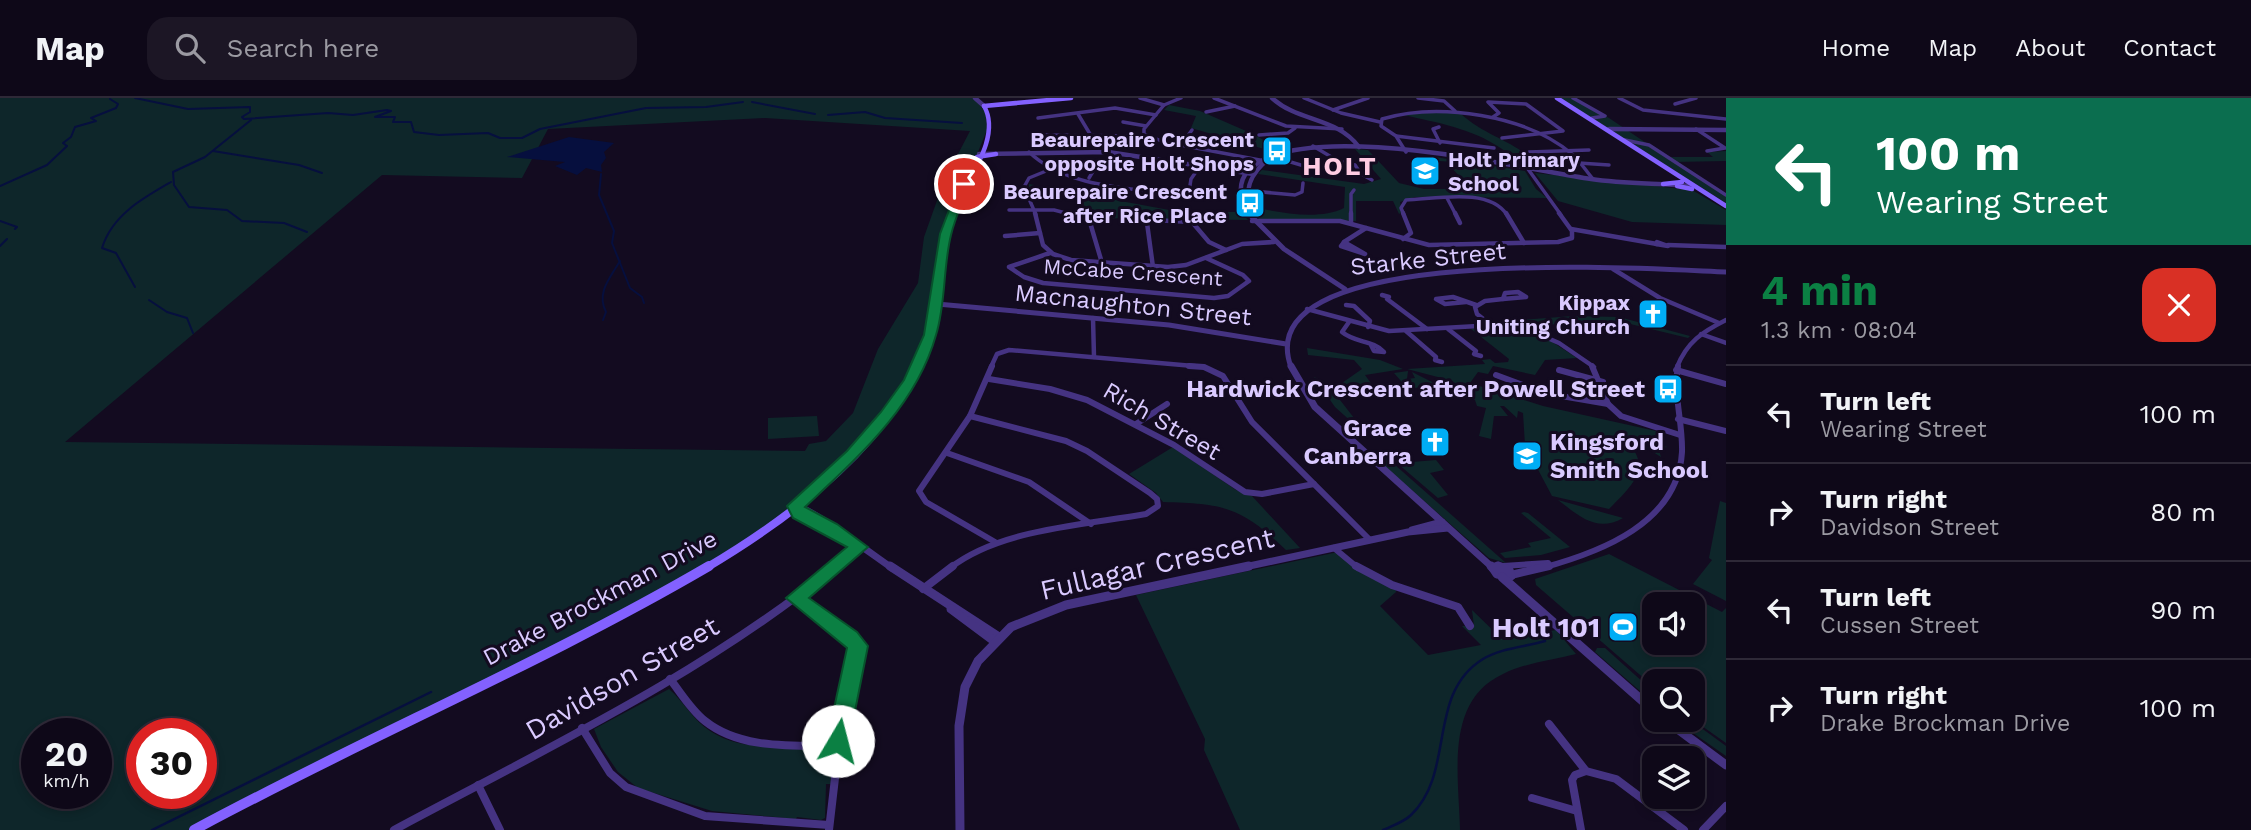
<!DOCTYPE html>
<meta charset="utf-8">
<style>
body{margin:0;font-family:"Work Sans",sans-serif;background:#1c1625;color:#f1f3f6;height:100vh;display:flex;flex-direction:column;font-size:26px;white-space:nowrap}
*{box-sizing:border-box;margin:0}
p{font-size:23px;color:#9b9aa2}
.icon{flex:none;width:38px;height:38px;fill:none;stroke:currentColor;stroke-width:2;stroke-linecap:round;stroke-linejoin:round}
.map{position:relative;flex:1;overflow:hidden}
.drawer{display:flex;flex-direction:column;background:#0e0818;width:525px}
.drawer>*{flex:none}
.banner{background:#0b6e4f;color:#fff;overflow:hidden}
.fabs{position:absolute;left:1642px;top:494px;display:grid;gap:14px}
.fabs a{display:grid;place-items:center;width:63px;height:63px;border-radius:14px;background:#0e0818;box-shadow:0 4px 10px #0003,0 0 0 2px #2e2937;font-size:35px}
.speed{position:absolute;left:21px;top:620px;display:flex;gap:14px;font-size:35px;font-weight:700;text-align:center}
.speed>*{display:grid;place-content:center;width:91px;height:91px;border-radius:50%;background:#0e0818;box-shadow:0 4px 10px #0003,0 0 0 2px #2e2937;line-height:1}
.speed small{font-size:18px;font-weight:400}
.speed .limit{border:10px solid #d22;background:#fff;color:#111}
.pin{position:absolute;display:grid;place-items:center;width:60px;height:60px;color:#fff;margin:-30px;border:4px solid #fff;border-radius:50%;box-shadow:0 2px 7px #0007}
.me{position:absolute;width:77px;margin:-38px;rotate:8deg;stroke-linejoin:round;filter:drop-shadow(0 0 5px #0008)}
.turn{display:flex;align-items:center;gap:24px;height:147px;padding:0 35px;font-size:32px}
.turn .icon{width:91px;height:91px;stroke-width:2.5}
.turn b{display:block;font-size:49px;line-height:60px}
.round{display:grid;place-items:center;flex:none;width:74px;height:74px;border-radius:21px;background:#1c1625}
.head{display:flex;align-items:center;justify-content:space-between;height:119px;padding:0 35px}
h1{font-size:42px;font-weight:700;line-height:52px;color:#0b8043}
ul{padding:0;list-style:none}
li{display:flex;align-items:center;gap:21px;height:98px;padding:0 35px;border-top:2px solid #2e2937}
li div{flex:1}
li b{display:block;font-size:26px}
li em{font-style:normal}
header{display:flex;align-items:center;gap:42px;box-sizing:border-box;height:98px;padding:0 35px;background:#0e0818;border-bottom:2px solid #2e2937}
header strong{font-size:33px}
nav{display:flex;gap:38px;margin-inline-start:auto;font-size:24px}
.search{width:490px;height:63px;background:#1c1625;display:flex;align-items:center;gap:18px;box-sizing:border-box;padding:0 24px;border-radius:21px;color:#9b9aa2;font-size:26px}
main{display:flex;flex:1;min-height:0}
.map>svg:first-child{display:block}
</style>
<header>
<strong>Map</strong>
<div class="search"><svg class="icon" aria-label="search" viewBox="0 0 24 24"><circle cx="10" cy="10" r="6"/><path d="M15 15l6 6"/></svg>Search here</div>
<nav><a>Home</a><a>Map</a><a>About</a><a>Contact</a></nav>
</header>
<main>
<div class="map">
<svg width="1726" height="732" viewBox="0 0 1726 732">
<rect width="100%" height="100%" fill="#130b20"/>
<g fill="#0e262a" fill-rule="evenodd">
<path d="M0,0H975L986,15L987,32L948,127L930,237L898,303L844,365L796,408L671,490L194,732H0ZM765,20L970,33L944,83L924,139L918,185L878,251L853,315L826,343L809,346L805,353L65,344L382,77L522,80L548,31ZM37,635H96V695H37ZM142,635H201V695H142Z"/>
<path d="M1560,0H1571L1609,20L1667,59H1713L1707,54L1726,53V63L1674,64L1726,97V105Z"/>
<path d="M1169,7L1200,13L1253,36L1279,51L1271,53L1191,30L1196,18L1164,12Z"/>
<path d="M1416,14L1460,15C1488,41 1520,43 1540,71C1522,68 1508,54 1494,46C1467,29 1429,23 1399,16Z"/>
<path d="M1355,51L1368,52L1399,85L1424,91H1460L1459,87L1472,89L1468,82L1460,79L1449,67H1458L1456,64L1421,62L1422,60L1435,59L1525,73L1536,91L1547,100L1415,99L1400,104L1402,114L1399,116L1393,103H1356V123L1259,121L1252,109C1278,114 1318,123 1344,110L1345,89L1258,76L1262,72L1364,86L1381,81Z"/>
<path d="M1535,75L1692,92L1726,112V127L1632,124L1558,103Z"/>
<path d="M1029,86L1180,114H1241L1248,122L1093,120L1081,115V102L1029,92Z"/>
<path d="M1573,218L1619,219L1690,238L1688,240L1622,224L1535,227L1537,233L1492,224Z"/>
<path d="M1504,229L1546,240L1577,260L1545,262L1535,277L1493,268L1488,276L1478,274L1470,285L1543,308L1656,333L1661,339L1660,344L1667,349L1659,352L1661,359L1645,349V343L1634,339L1644,350L1630,348C1653,372 1626,393 1609,411L1552,398L1525,347L1523,315L1518,313L1517,320L1504,308H1500L1508,318H1494L1491,341L1479,338L1486,310L1477,308L1475,302L1445,296L1442,288L1454,289L1453,283L1407,271L1485,266L1482,262L1490,261L1495,265L1508,264L1509,261L1471,231Z"/>
<path d="M1307,250L1380,262L1403,271L1365,277L1373,288H1348L1342,285L1362,271L1354,262L1308,257Z"/>
<path d="M1408,273L1407,281L1415,280L1412,274L1438,287L1440,296L1427,294L1422,289L1408,291L1394,275Z"/>
<path d="M1314,279L1331,287L1344,298L1340,302L1361,329L1369,334H1363L1335,309Z"/>
<path d="M817,318L819,338L768,341V320Z"/>
<path d="M1173,349L1236,392L1252,398L1300,450L1286,452C1240,408 1224,406 1163,404L1156,395L1129,376Z"/>
<path d="M1386,359L1506,465L1489,460L1381,365L1382,360Z"/>
<path d="M1390,359L1412,364L1436,362L1444,372L1430,375L1448,397L1438,400Z"/>
<path d="M1558,402L1623,420C1597,435 1579,418 1558,402Z"/>
<path d="M1720,403L1726,405V503L1693,486L1712,462L1709,460Z"/>
<path d="M1524,414L1528,415L1570,449L1541,457L1505,460L1500,455L1531,449L1528,445L1551,440L1521,415Z"/>
<path d="M1338,454L1395,488L1396,494L1380,508L1428,557L1481,547L1462,528H1474L1472,512L1503,542L1556,532L1576,556C1552,562 1525,565 1503,576C1444,603 1459,678 1460,732H1240L1204,652L1205,641L1136,497Z"/>
<path d="M1609,456L1722,514L1726,510V645L1692,621V583H1654V589L1536,487L1535,481ZM1654,506H1692V544H1654Z"/>
<path d="M1597,550H1605L1654,594V605L1595,554Z"/>
<path d="M669,591C684,604 693,622 710,633C746,657 788,643 827,654L829,662L833,663L832,686H826L825,720L821,722L797,719L796,721L712,713L638,690L618,674L601,649L594,631Z"/>
<path d="M1673,621H1689L1726,648V658Z"/>
</g>
<path fill="#060f3e" d="M569,39L614,45L604,54L606,60L601,67L602,74L586,70L577,77L555,68L565,64L507,59Z"/>
<g fill="none" stroke-linecap="round" stroke-linejoin="round">
<g stroke="#060f3e" stroke-width="2">
<path d="M135,0L188,11L250,9V14L242,19L244,21L328,15L353,17L387,12L391,13L375,19H395L393,24H411L414,34L439,37L488,35L500,40H522L540,31L646,10L706,9L743,4"/>
<path d="M752,4L815,16"/>
<path d="M828,17L865,14L885,20L962,25"/>
<path d="M251,22L205,59L173,74L174,87L189,109L227,112L242,123L284,125L307,134"/>
<path d="M213,53L299,67L322,75"/>
<path d="M601,76L599,97L614,133L612,145L630,190L642,199L644,205"/>
<path d="M0,88L47,67L67,48L63,45L71,39L75,29L96,23L91,20L116,10L118,6L110,1"/>
<path d="M0,123L17,129L15,131"/>
<path d="M0,148L7,141"/>
<path d="M135,189L116,155L102,150C112,117 143,100 171,84"/>
<path d="M149,202L167,214L187,220L193,235"/>
<path d="M603,222L606,214C596,195 610,180 620,163"/>
</g>
<g stroke="#060f3e" stroke-width="2.5">
<path d="M152,732L431,594"/>
<path d="M1383,732C1392,728 1404,724 1411,717C1456,674 1426,596 1483,561C1501,550 1525,549 1545,543"/>
</g>
<g stroke="#453382" stroke-width="3.5">
<path d="M1140,0L1164,7"/>
<path d="M1181,0L1164,7L1144,31V36L1164,44L1265,63"/>
<path d="M1214,0L1286,28L1342,31"/>
<path d="M1304,0L1341,15L1380,24"/>
<path d="M1418,0L1444,3L1455,13"/>
<path d="M1573,0L1605,18L1592,20"/>
<path d="M1619,0L1643,12L1726,21"/>
<path d="M1675,6L1696,0"/>
<path d="M1333,12L1368,0"/>
<path d="M1206,14L1235,8"/>
<path d="M1078,16L1090,36"/>
<path d="M1493,19L1499,15L1488,4L1526,6L1563,33L1502,40"/>
<path d="M1038,20L1115,10L1156,17"/>
<path d="M1123,24L1146,28"/>
<path d="M1439,29L1433,31L1440,45"/>
<path d="M1696,31L1725,50L1707,53"/>
<path d="M1036,37L1146,38"/>
<path d="M1259,37L1288,35L1295,30"/>
<path d="M1396,38L1494,50"/>
<path d="M1625,42L1649,47L1726,97"/>
<path d="M1181,47L1192,32"/>
<path d="M1029,54C1066,90 1132,90 1180,97L1189,94L1191,81L1200,68"/>
<path d="M1406,54L1396,38L1381,28L1382,21C1439,4 1526,17 1572,56C1580,63 1586,73 1593,81"/>
<path d="M1529,54L1589,52"/>
<path d="M1270,58L1311,70L1338,63L1313,48"/>
<path d="M1338,63L1355,67L1361,76L1372,82"/>
<path d="M1579,65L1609,67"/>
<path d="M1528,71L1561,117"/>
<path d="M1145,72L1157,61"/>
<path d="M1089,80L1095,70"/>
<path d="M1241,92L1295,97L1302,94L1303,85"/>
<path d="M1447,100L1456,117"/>
<path d="M1009,112H1054L1073,117"/>
<path d="M1036,117L1024,89L1029,80L1051,71"/>
<path d="M1351,117V96L1354,92"/>
<path d="M1404,117L1401,110L1406,102C1436,101 1489,89 1507,117"/>
</g>
<g stroke="#453382" stroke-width="4.5">
<path d="M1035,115L1043,147L1053,156L1071,162L1168,169L1186,167L1242,146L1274,144"/>
<path d="M1067,115L1089,121L1102,165"/>
<path d="M1351,115V125"/>
<path d="M1455,115L1460,125"/>
<path d="M1506,115L1524,145"/>
<path d="M1252,123H1340L1429,147L1558,144L1572,140V133L1559,115"/>
<path d="M1571,131L1657,146"/>
<path d="M1005,138L1040,135"/>
<path d="M1403,141L1411,135L1403,115"/>
<path d="M1344,144L1365,156L1341,148Z"/>
<path d="M1344,144L1366,130"/>
<path d="M1657,144L1668,148L1656,146Z"/>
<path d="M1668,147L1726,149"/>
<path d="M1050,155L1009,169L1024,179L1043,185L1214,200L1228,198L1249,183L1243,177L1206,160"/>
<path d="M1153,169L1147,125L1151,122L1192,124L1209,144L1226,152"/>
<path d="M1613,171L1660,200L1719,225"/>
<path d="M1518,194L1526,199L1503,201L1505,195Z"/>
<path d="M1382,197L1389,199L1387,201L1427,231"/>
<path d="M1466,204L1445,206L1436,201L1453,199L1476,207"/>
<path d="M1346,207L1354,208L1370,223L1368,229"/>
<path d="M1307,211L1389,233L1496,227L1536,235L1559,245L1594,269"/>
<path d="M1093,220L1094,259"/>
<path d="M1349,224L1342,234C1355,245 1373,242 1384,254L1374,253L1371,247"/>
<path d="M1491,227L1477,216L1475,209L1485,203L1503,201"/>
<path d="M1448,231L1476,253L1474,256L1481,258"/>
<path d="M1406,233L1436,259L1435,262L1442,264"/>
<path d="M1701,236L1726,245"/>
<path d="M991,269L997,256L1009,252L1205,269"/>
<path d="M1677,269C1687,244 1702,234 1726,222"/>
</g>
<g stroke="#453382" stroke-width="6">
<path d="M992,268L970,318L919,393L926,404L995,444"/>
<path d="M1189,268L1204,269L1223,278L1252,324L1370,442"/>
<path d="M1592,268L1608,306L1621,318L1680,337"/>
<path d="M1559,272L1603,284"/>
<path d="M1676,272L1726,286"/>
<path d="M1496,277L1544,295L1608,306"/>
<path d="M989,281L1050,291L1087,302L1174,347L1245,394L1262,396L1314,386"/>
<path d="M1678,321L1726,333"/>
<path d="M1136,326L1167,306"/>
<path d="M947,355L1029,384L1091,426"/>
<path d="M1334,450L1358,470"/>
<path d="M1503,468L1548,465"/>
<path d="M833,470L859,449"/>
<path d="M950,470C1000,431 1084,427 1146,416L1158,408L1157,401L1150,395L1087,353L1066,343L970,318"/>
<path d="M1542,470C1601,454 1678,425 1682,354C1683,325 1673,297 1678,268"/>
</g>
<g stroke="#453382" stroke-width="8">
<path d="M1356,468L1392,487L1458,509L1470,528"/>
<path d="M1511,477L1549,468"/>
<path d="M923,491L953,468"/>
<path d="M796,500L858,548L843,611L829,732"/>
<path d="M670,581C681,595 691,612 705,623C741,652 794,647 837,648"/>
<path d="M1549,626L1586,673L1616,681L1684,732"/>
<path d="M582,630L610,675L626,689L705,718L829,727"/>
<path d="M478,687L500,732"/>
<path d="M1532,700L1577,713"/>
<path d="M394,732C545,651 702,577 836,468"/>
<path d="M1581,732L1572,682L1575,677L1586,673"/>
<path d="M1703,732L1726,708"/>
</g>
<g stroke="#453382" stroke-width="4.5">
<path d="M975,0L984,8"/>
<path d="M1272,0C1298,24 1337,19 1359,49"/>
<path d="M1609,31L1726,32"/>
<path d="M979,56L1108,54L1253,76"/>
<path d="M1249,117C1241,104 1236,86 1248,73C1300,18 1518,70 1591,81C1624,86 1658,85 1692,88"/>
<path d="M1253,117C1242,93 1250,75 1270,60"/>
</g>
<g stroke="#453382" stroke-width="5">
<path d="M1248,115L1284,151L1345,191"/>
<path d="M1252,115L1254,119"/>
<path d="M937,206L1169,227L1286,246"/>
<path d="M1291,269C1244,141 1661,172 1726,174"/>
</g>
<g stroke="#453382" stroke-width="7">
<path d="M1291,268L1315,309L1493,470"/>
<path d="M796,408C812,411 873,457 892,470"/>
<path d="M796,408L799,416L822,426"/>
<path d="M1412,432L1442,424"/>
<path d="M1240,470L1408,434L1448,430"/>
<path d="M1494,470H1503"/>
</g>
<g stroke="#453382" stroke-width="9">
<path d="M890,468L999,539"/>
<path d="M1491,468L1493,470"/>
<path d="M1498,468L1493,470L1497,476L1511,478L1509,472L1498,468"/>
<path d="M1502,479L1654,613"/>
<path d="M951,511L994,543"/>
<path d="M1664,621L1726,667"/>
<path d="M960,732L959,628L965,589L978,563L1011,529L1066,507L1249,468"/>
</g>
<g stroke="#8361ff" stroke-width="4.5">
<path d="M1557,0L1726,108"/>
<path d="M984,8L1071,0"/>
<path d="M977,59L996,56"/>
<path d="M1663,86L1682,84"/>
<path d="M1677,88L1692,91"/>
<path d="M952,117C963,86 1003,41 984,8"/>
</g>
<path stroke="#8361ff" stroke-width="6" d="M917,269C939,221 934,165 952,115"/>
<path stroke="#8361ff" stroke-width="8" d="M706,470C787,422 878,355 918,268"/>
<path stroke="#8361ff" stroke-width="10" d="M194,732C364,640 543,565 709,468"/>
</g>
<path fill="#0b8043" stroke="#07532c" stroke-width="2" d="M964,83L969,86C963,103 955,120 951,137C943,169 946,205 936,237C916,309 857,360 805,409L837,426L868,449L809,500L857,534L868,548L849,643L846,650L838,652L831,650L827,643L847,550L786,500L847,449L793,420L787,408L847,353L881,314L904,282L924,237L940,136L959,86Z"/>
<defs>
<g id="bus-square" transform="scale(1.575)"><rect x="-9" y="-9" width="18" height="18" rx="4" fill="#00adf5" stroke="#130b20"/><path d="M-5-6H5V4H4V6H2V4H-2V6H-4V4H-5ZM-3.5-4V0h7V-4ZM-3.5 1.2v1.5H-2V1.2ZM2 1.2v1.5H3.5V1.2Z" fill="#fff"/></g>
<g id="school-square" transform="scale(1.575)"><rect x="-9" y="-9" width="18" height="18" rx="4" fill="#00adf5" stroke="#130b20"/><path d="M0-5L7-2L0 1L-7-2ZM-4 1L0 2.5L4 1V4Q0 6-4 4Z" fill="#fff"/></g>
<g id="church-square" transform="scale(1.575)"><rect x="-9" y="-9" width="18" height="18" rx="4" fill="#00adf5" stroke="#130b20"/><path d="M-1.2-6h2.4v3.5h3.3v2.4h-3.3V6h-2.4V-.1h-3.3v-2.4h3.3Z" fill="#fff"/></g>
<g id="stadium-square" transform="scale(1.575)"><rect x="-9" y="-9" width="18" height="18" rx="4" fill="#00adf5" stroke="#130b20"/><path d="M0-5a6.5 5 0 1 0 0 10a6.5 5 0 1 0 0-10ZM-3.5-1.8h7v3.6h-7Z" fill="#fff"/></g>
</defs>
<g fill-rule="evenodd">
<use href="#bus-square" x="1277" y="53"/>
<use href="#school-square" x="1425" y="73"/>
<use href="#bus-square" x="1250" y="105"/>
<use href="#church-square" x="1653" y="216"/>
<use href="#bus-square" x="1668" y="291"/>
<use href="#church-square" x="1435" y="344"/>
<use href="#school-square" x="1527" y="358"/>
<use href="#stadium-square" x="1623" y="529"/>
</g>
<g text-anchor="middle" dominant-baseline="central" stroke-width="6" stroke-linejoin="round" paint-order="stroke">
<g font-size="21" font-weight="bold" fill="#dacaff" stroke="#130b20" text-anchor="end">
<text x="1254" y="41">Beaurepaire Crescent<tspan x="1254" dy="24">opposite Holt Shops</tspan></text>
<text x="1448" y="61" text-anchor="start">Holt Primary<tspan x="1448" dy="24">School</tspan></text>
<text x="1227" y="93">Beaurepaire Crescent<tspan x="1227" dy="24">after Rice Place</tspan></text>
<text x="1630" y="204">Kippax<tspan x="1630" dy="24">Uniting Church</tspan></text>
</g>
<g font-size="21" fill="#dacaff" stroke="#130b20">
<text transform="translate(1133 174) rotate(4)">McCabe Crescent</text>
</g>
<g font-size="24" fill="#dacaff" stroke="#130b20">
<text transform="translate(1428 161) rotate(-6)">Starke Street</text>
<text transform="translate(1133 207) rotate(6)">Macnaughton Street</text>
<text transform="translate(1162 323) rotate(30)">Rich Street</text>
<text transform="translate(600 500) rotate(-28)">Drake Brockman Drive</text>
</g>
<g font-size="24" font-weight="bold" fill="#dacaff" stroke="#130b20" text-anchor="end">
<text x="1645" y="291">Hardwick Crescent after Powell Street</text>
<text x="1412" y="330">Grace<tspan x="1412" dy="28">Canberra</tspan></text>
<text x="1550" y="344" text-anchor="start">Kingsford<tspan x="1550" dy="28">Smith School</tspan></text>
</g>
<g font-size="26" font-weight="bold" letter-spacing="2" fill="#ffcce3" stroke="#130b20">
<text x="1340" y="68">HOLT</text>
</g>
<g font-size="28" fill="#dacaff" stroke="#130b20">
<text transform="translate(1157 466) rotate(-13)">Fullagar Crescent</text>
<text transform="translate(622 580) rotate(-30)">Davidson Street</text>
</g>
<g font-size="28" font-weight="bold" fill="#dacaff" stroke="#130b20" text-anchor="end">
<text x="1600" y="529">Holt 101</text>
</g>
</g>
</svg>
<div class="fabs">
<a><svg class="icon" aria-label="sound" viewBox="0 0 24 24"><path d="M4 9h4l5-4v14l-5-4H4zM17 9q2 3 0 6"/></svg></a>
<a><svg class="icon" aria-label="search" viewBox="0 0 24 24"><circle cx="10" cy="10" r="6"/><path d="M15 15l6 6"/></svg></a>
<a><svg class="icon" aria-label="layers" viewBox="0 0 24 24"><path d="M12 4l9 5-9 5-9-5zM3 14l9 5 9-5"/></svg></a>
</div>
<div class="speed"><div>20<small>km/h</small></div><div class="limit">30</div></div>
<div class="pin" style="left:964px;top:86px;background:#d93025"><svg class="icon" aria-label="arrive" viewBox="0 0 24 24"><path d="M6 21V4h12l-3 4 3 4H6"/></svg></div>
<svg class="me" style="left:838px;top:643px" viewBox="-20 -20 40 40"><circle r="19" fill="#fff"/><path d="M0-13L10 11 0 6-10 11z" fill="#0b8043"/></svg>
</div>
<section class="drawer">
<div class="banner">
<div class="turn"><svg class="icon" aria-label="left" viewBox="0 0 24 24"><path d="M17 20v-9H6M10 6l-5 5 5 5"/></svg><div><b>100 m</b>Wearing Street</div></div>
</div>
<div class="head"><div><h1>4 min</h1><p>1.3 km · 08:04</p></div><a class="round" style="background:#d93025;color:#fff"><svg class="icon" aria-label="close" viewBox="0 0 24 24"><path d="M6 6l12 12M18 6L6 18"/></svg></a></div>
<ul>
<li><svg class="icon" aria-label="left" viewBox="0 0 24 24"><path d="M17 20v-9H6M10 6l-5 5 5 5"/></svg><div><b>Turn left</b><p>Wearing Street</p></div><em>100 m</em></li>
<li><svg class="icon" aria-label="right" viewBox="0 0 24 24"><path d="M7 20v-9h11M14 6l5 5-5 5"/></svg><div><b>Turn right</b><p>Davidson Street</p></div><em>80 m</em></li>
<li><svg class="icon" aria-label="left" viewBox="0 0 24 24"><path d="M17 20v-9H6M10 6l-5 5 5 5"/></svg><div><b>Turn left</b><p>Cussen Street</p></div><em>90 m</em></li>
<li><svg class="icon" aria-label="right" viewBox="0 0 24 24"><path d="M7 20v-9h11M14 6l5 5-5 5"/></svg><div><b>Turn right</b><p>Drake Brockman Drive</p></div><em>100 m</em></li>
</ul>
</section>
</main>
